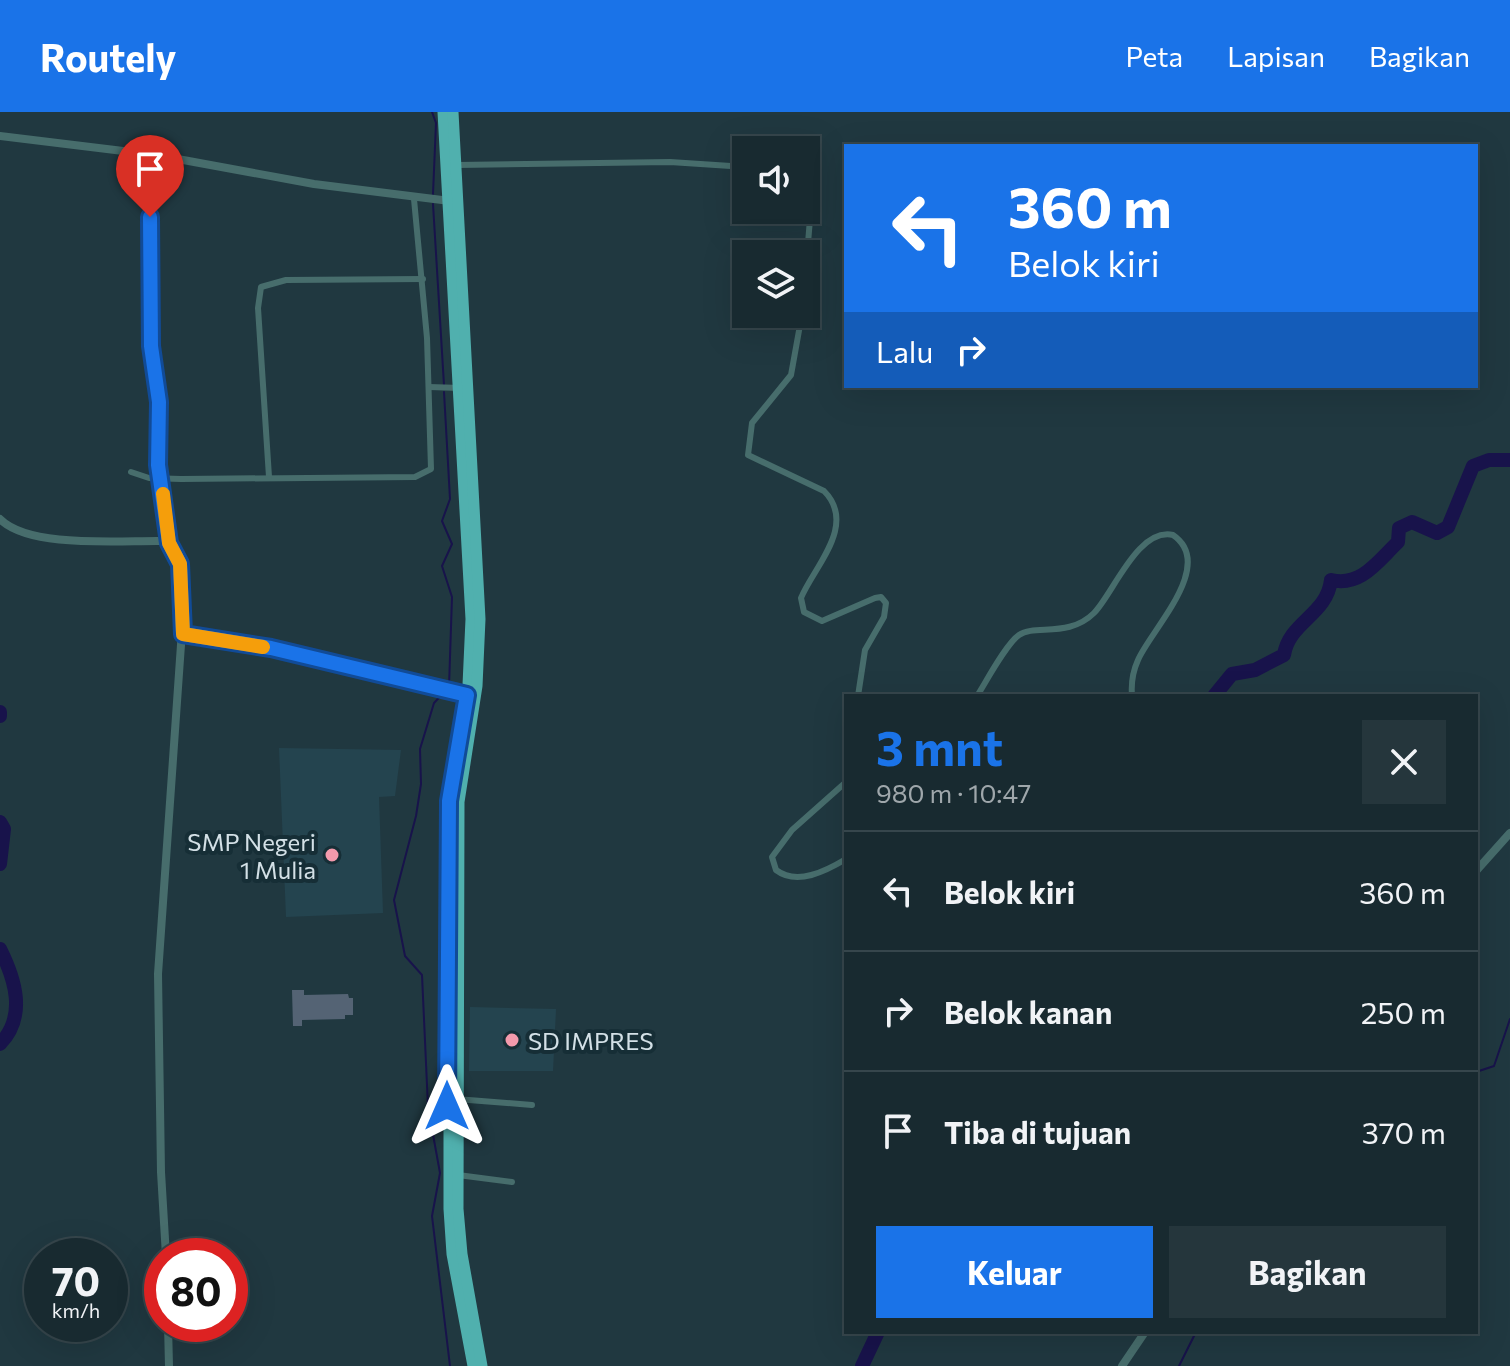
<!DOCTYPE html>
<html lang="id">
<meta charset="utf-8">
<style>
body{margin:0;font-family:Commissioner,sans-serif;background:#25363c;color:#f1f3f6;height:100vh;display:flex;flex-direction:column;font-size:30px;white-space:nowrap}
*{box-sizing:border-box;margin:0}
p{font-size:26px;color:#9fa7ab}
.icon{flex:none;width:44px;height:44px;fill:none;stroke:currentColor;stroke-width:2;stroke-linecap:round;stroke-linejoin:round}
.map{position:relative;flex:1;overflow:hidden}
.side{position:absolute;left:844px;top:582px;width:634px;height:640px;display:flex;flex-direction:column;background:#182a30;border-radius:0px;box-shadow:0 8px 32px #0002,0 0 0 2px #36464c}
.side>*{flex:none}
.guide{position:absolute;left:844px;top:32px;width:634px;height:244px;border-radius:0px;box-shadow:0 8px 32px #0002,0 0 0 2px #36464c;background:#1a73e8;color:#fff;overflow:hidden}
.buttons{position:absolute;left:732px;top:24px;display:grid;gap:16px}
.buttons a{display:grid;place-items:center;width:88px;height:88px;border-radius:0px;background:#182a30;box-shadow:0 8px 32px #0002,0 0 0 2px #36464c;font-size:40px}
.speed{position:absolute;left:24px;top:1126px;display:flex;gap:16px;font-size:40px;font-weight:700;text-align:center}
.speed>*{display:grid;place-content:center;width:104px;height:104px;border-radius:50%;background:#182a30;box-shadow:0 8px 32px #0002,0 0 0 2px #36464c;line-height:1}
.speed small{font-size:20px;font-weight:400}
.speed .limit{border:12px solid #d22;background:#fff;color:#111}
.pin{position:absolute;display:grid;place-items:center;width:68px;height:68px;color:#fff;margin:-82px -34px;border-radius:50% 50% 50% 0;rotate:-45deg;box-shadow:0 0 8px #0007}
.pin .icon{rotate:45deg}
.me{position:absolute;width:88px;margin:-44px;rotate:0deg;stroke-linejoin:round;filter:drop-shadow(0 0 6px #0008)}
.turn{display:flex;align-items:center;gap:28px;height:168px;padding:0 32px;font-size:36px}
.turn .icon{width:104px;height:104px;stroke-width:2.5}
.turn b{display:block;font-size:56px;line-height:68px}
.then{display:flex;align-items:center;height:76px;padding:0 32px;background:#0003;gap:16px;font-size:30px}
.round{display:grid;place-items:center;flex:none;width:84px;height:84px;border-radius:0px;background:#25363c}
.head{display:flex;align-items:center;justify-content:space-between;height:136px;padding:0 32px}
h1{font-size:48px;font-weight:700;line-height:60px;color:#1a73e8}
.button{display:flex;gap:16px;margin-top:auto;padding:16px 32px}
.button a{flex:1;height:92px;border-radius:0px;background:#1a73e8;color:#fff;font-size:32px;font-weight:700;line-height:92px;text-align:center}
.button a+a{background:#25363c;color:#f1f3f6}
ul{padding:0;list-style:none}
li{display:flex;align-items:center;gap:24px;height:120px;padding:0 32px;border-top:2px solid #36464c}
li div{flex:1}
li b{display:block;font-size:30px}
li em{font-style:normal}
header{display:flex;align-items:center;gap:48px;box-sizing:border-box;height:112px;padding:0 40px;background:#1a73e8;color:#fff}
header strong{font-size:38px}
nav{display:flex;gap:44px;margin-inline-start:auto;font-size:28px}
.map>svg:first-child{display:block}
</style>
<header>
<strong>Routely</strong>
<nav><a>Peta</a><a>Lapisan</a><a>Bagikan</a></nav>
</header>
<div class="map">
<svg width="1510" height="1254" viewBox="0 0 1510 1254">
<rect width="100%" height="100%" fill="#203840"/>
<g fill="#24444f">
<path d="M279,636L401,638L395,684L379,685L383,801L286,805Z"/>
<path d="M470,895L556,897L553,959H469Z"/>
</g>
<g fill="none" stroke-linecap="round" stroke-linejoin="round">
<g stroke="#18134b" stroke-width="2">
<path d="M432,0L436,11L433,82"/>
<path d="M433,92L444,273"/>
<path d="M444,280L450,387L442,409L452,432L442,454L452,485L449,575L434,591L420,637L421,672L416,704L394,788L405,844L422,863L428,995L440,1061L432,1104L450,1254"/>
<path d="M1476,960L1494,954L1510,907"/>
<path d="M1179,1254L1196,1220"/>
</g>
<g stroke="#18134b" stroke-width="14">
<path d="M1214,584L1232,562L1255,558L1284,543C1289,510 1327,503 1331,468C1361,475 1377,450 1398,430L1399,416L1412,410L1437,421L1448,415L1473,354L1489,348H1510"/>
<path d="M0,600V604"/>
<path d="M0,710L4,717L0,752"/>
<path d="M0,837C15,867 27,904 0,932"/>
<path d="M862,1254L878,1220"/>
</g>
</g>
<path fill="#546374" d="M292,878H304V883L348,882L349,886H353V903H345V907L302,908V914H293Z"/>
<g fill="none" stroke-linecap="round" stroke-linejoin="round">
<g stroke="#476d6c" stroke-width="6">
<path d="M156,43L149,124L151,225L159,290L158,353L169,431"/>
<path d="M457,53L670,50L746,55"/>
<path d="M806,74L811,95L806,155"/>
<path d="M802,202L791,263L752,311L748,343L824,379C858,413 813,456 801,486L804,500L822,509L875,486L881,485L886,491L884,505L865,538L858,584"/>
<path d="M429,275L461,276"/>
<path d="M131,360L149,366L181,367L415,365L431,357L427,226L414,87"/>
<path d="M269,365L258,196L261,175L286,168L423,167"/>
<path d="M183,522L271,536L469,583"/>
<path d="M977,584C986,570 1006,532 1019,523C1035,512 1069,526 1094,501C1113,482 1138,415 1173,423C1217,453 1150,519 1138,548C1133,559 1131,572 1132,584"/>
<path d="M846,670L792,718L772,745L776,758C797,774 826,759 846,747"/>
<path d="M456,987L532,993"/>
<path d="M458,1063L512,1070"/>
</g>
<g stroke="#476d6c" stroke-width="8">
<path d="M0,24L156,43L314,72L450,89"/>
<path d="M0,407C30,437 122,428 164,429L178,445L183,504L158,862L161,1060L166,1144"/>
<path d="M1476,759L1510,721"/>
<path d="M168,1212L169,1254"/>
<path d="M1122,1254L1145,1220"/>
</g>
<g stroke="#50b0ae" stroke-width="11">
<path d="M443,0L471,507L468,573L449,689V1097L452,1142L473,1254"/>
<path d="M453,0L480,507L477,574L459,690L458,1097L462,1142L482,1254"/>
</g>
</g>
<g fill="none" stroke-linecap="round" stroke-linejoin="round">
<g stroke="#114b97" stroke-width="20">
<path id="route" d="M150,105L151,234L159,290L158,353L169,431L180,452L183,522L271,536L467,583L449,689L447,994"/>
</g>
<use href="#route" stroke="#1a73e8" stroke-width="14"/>
<path stroke="#f59e0b" stroke-width="14" d="M163,382L169,431L180,452L183,522L263,535"/>
</g>
<g fill="#f39aac" stroke="#162e36" stroke-width="3">
<circle cx="332" cy="743" r="8"/>
<circle cx="512" cy="928" r="8"/>
</g>
<g text-anchor="middle" dominant-baseline="central" stroke-width="8" stroke-linejoin="round" paint-order="stroke">
<g font-size="24" fill="#d3e0e6" stroke="#162e36" text-anchor="end">
<text x="316" y="729">SMP Negeri<tspan x="316" dy="28">1 Mulia</tspan></text>
<text x="528" y="928" text-anchor="start">SD IMPRES</text>
</g>
</g>
</svg>
<div class="buttons">
<a><svg class="icon" aria-label="sound" viewBox="0 0 24 24"><path d="M4 9h4l5-4v14l-5-4H4zM17 9q2 3 0 6"/></svg></a>
<a><svg class="icon" aria-label="layers" viewBox="0 0 24 24"><path d="M12 4l9 5-9 5-9-5zM3 14l9 5 9-5"/></svg></a>
</div>
<div class="speed"><div>70<small>km/h</small></div><div class="limit">80</div></div>
<div class="pin" style="left:150px;top:105px;background:#d93025"><svg class="icon" aria-label="arrive" viewBox="0 0 24 24"><path d="M6 21V4h12l-3 4 3 4H6"/></svg></div>
<svg class="me" style="left:447px;top:994px" viewBox="-20 -20 40 40"><path d="M0-17L14 15 0 8-14 15z" fill="#1a73e8" stroke="#fff" stroke-width="4"/></svg>
<div class="guide">
<div class="turn"><svg class="icon" aria-label="left" viewBox="0 0 24 24"><path d="M17 20v-9H6M10 6l-5 5 5 5"/></svg><div><b>360 m</b>Belok kiri</div></div>
<div class="then">Lalu<svg class="icon" aria-label="right" viewBox="0 0 24 24"><path d="M7 20v-9h11M14 6l5 5-5 5"/></svg></div>
</div>
<section class="side">
<div class="head"><div><h1>3 mnt</h1><p>980 m · 10:47</p></div><a class="round"><svg class="icon" aria-label="close" viewBox="0 0 24 24"><path d="M6 6l12 12M18 6L6 18"/></svg></a></div>
<ul>
<li><svg class="icon" aria-label="left" viewBox="0 0 24 24"><path d="M17 20v-9H6M10 6l-5 5 5 5"/></svg><div><b>Belok kiri</b></div><em>360 m</em></li>
<li><svg class="icon" aria-label="right" viewBox="0 0 24 24"><path d="M7 20v-9h11M14 6l5 5-5 5"/></svg><div><b>Belok kanan</b></div><em>250 m</em></li>
<li><svg class="icon" aria-label="arrive" viewBox="0 0 24 24"><path d="M6 21V4h12l-3 4 3 4H6"/></svg><div><b>Tiba di tujuan</b></div><em>370 m</em></li>
</ul>
<div class="button"><a>Keluar</a><a>Bagikan</a></div>
</section>
</div>
